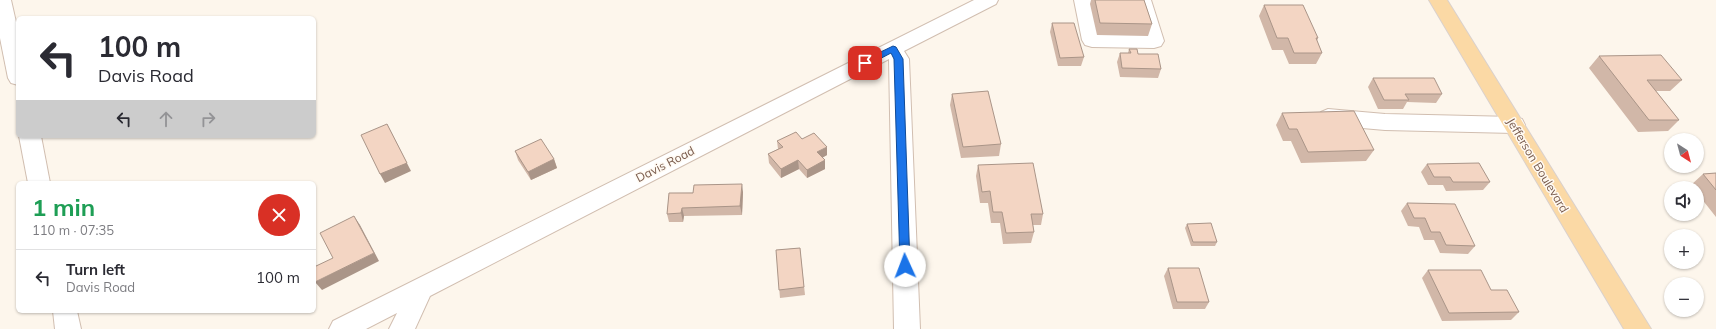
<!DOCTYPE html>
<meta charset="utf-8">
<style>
body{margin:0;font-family:Mulish,sans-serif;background:#f7f7f7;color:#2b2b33;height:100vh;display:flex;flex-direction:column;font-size:15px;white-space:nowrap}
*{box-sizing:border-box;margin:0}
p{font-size:13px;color:#7c7c81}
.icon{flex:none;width:22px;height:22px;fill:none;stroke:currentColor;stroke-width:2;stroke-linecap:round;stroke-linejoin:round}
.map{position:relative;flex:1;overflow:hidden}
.details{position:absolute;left:16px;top:181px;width:300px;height:132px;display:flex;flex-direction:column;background:#fff;border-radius:6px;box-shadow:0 1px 3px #0004}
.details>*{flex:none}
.guide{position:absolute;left:16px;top:16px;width:300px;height:122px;border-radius:6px;box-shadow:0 1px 3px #0004;background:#fff;color:#2b2b33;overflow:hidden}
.needle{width:26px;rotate:144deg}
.fabs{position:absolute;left:1664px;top:133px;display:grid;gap:8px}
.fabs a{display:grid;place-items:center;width:40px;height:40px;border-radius:50%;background:#fff;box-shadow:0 1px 3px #0004;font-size:20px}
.pin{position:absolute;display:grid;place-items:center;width:34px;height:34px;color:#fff;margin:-17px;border-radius:8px;box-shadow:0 2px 6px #0006}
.me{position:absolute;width:44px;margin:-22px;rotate:358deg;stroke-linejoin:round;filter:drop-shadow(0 0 3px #0008)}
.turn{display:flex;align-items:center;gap:14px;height:84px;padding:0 16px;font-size:18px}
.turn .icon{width:52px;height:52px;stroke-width:2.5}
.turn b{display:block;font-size:28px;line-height:34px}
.lanes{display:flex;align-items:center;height:38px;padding:0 16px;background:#0003;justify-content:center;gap:20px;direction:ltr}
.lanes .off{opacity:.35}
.round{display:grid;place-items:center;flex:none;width:42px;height:42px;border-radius:21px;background:#f7f7f7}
.overview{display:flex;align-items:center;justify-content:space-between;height:68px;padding:0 16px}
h1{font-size:24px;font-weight:700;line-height:30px;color:#1e9e55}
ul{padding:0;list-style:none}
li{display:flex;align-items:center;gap:12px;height:56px;padding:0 16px;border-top:1px solid #e1e1e2}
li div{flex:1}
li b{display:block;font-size:15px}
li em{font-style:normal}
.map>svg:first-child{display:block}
</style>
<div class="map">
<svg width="1716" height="329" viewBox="0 0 1716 329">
<rect width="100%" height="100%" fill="#fdf6ec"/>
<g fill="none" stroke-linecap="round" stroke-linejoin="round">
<g stroke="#d1beb0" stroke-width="2">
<g id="minor">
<path d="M0,0H11L18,31V85L11,83L8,78L0,38Z"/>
<path d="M974,0H998L996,4L904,51L909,59L920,329H894L889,59L430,296L415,329H389L397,313L366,329H329L333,321Z"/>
<path d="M1074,0H1092L1100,33L1142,34L1133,0H1151L1164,41L1161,46L1154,48L1092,47L1085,45L1082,40Z"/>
<path d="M1328,109L1385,114L1514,117L1522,119L1525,125L1522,131L1514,133L1385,130L1328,125L1321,122L1317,117L1321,112Z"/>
<path d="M19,136H41L50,183H28Z"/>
<path d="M53,311H77L81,329H55Z"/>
</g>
</g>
<g stroke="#dad1cd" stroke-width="2">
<path id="major" d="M1429,0H1447L1651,329H1624Z"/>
</g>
<use href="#minor" fill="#fff" fill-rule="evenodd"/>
<use href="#major" fill="#fbd9a5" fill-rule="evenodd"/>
</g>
<g fill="#d1b7a8">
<path d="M1091,0H1144L1152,24L1148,36L1097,35L1090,4Z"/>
<path d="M1264,5L1318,38L1317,41L1322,53L1316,64H1289L1283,50H1272L1259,16Z"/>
<path d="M1052,23L1084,57L1081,66H1058L1050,32Z"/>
<path d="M1129,49L1138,54L1161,69L1158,78L1120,77L1117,62L1120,53H1128Z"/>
<path d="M1599,56L1682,80L1670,91H1656L1679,120L1668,131L1638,132L1589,68Z"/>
<path d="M1373,78L1442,94L1436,103L1407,102L1403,109H1378L1368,87Z"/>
<path d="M952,94L1001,144L999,156L961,158L950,105Z"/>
<path d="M1282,113L1374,150L1366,161L1301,163L1291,141H1283L1276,125Z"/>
<path d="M802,139L827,155L822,158L825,169L807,178L799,169L781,178L769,163L768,154L778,149L777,141Z"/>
<path d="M515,151L554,159L557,168L531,180L518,160Z"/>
<path d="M1427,164L1490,182L1483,190L1446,191L1443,185H1428L1421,172Z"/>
<path d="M978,165L1043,214L1041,225H1033L1034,232L1031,243L1003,244L1000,223H991L988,203H980L976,176Z"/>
<path d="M1716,173V217L1697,193V188H1693L1691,185L1703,174Z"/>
<path d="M743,192L742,215L684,216L683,222H669L667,214L669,193Z"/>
<path d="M1407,203L1475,246L1468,254L1440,253L1434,240H1424L1419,227L1408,226L1401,211Z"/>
<path d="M1187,224L1217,242L1215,246H1191L1185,228Z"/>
<path d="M800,248L805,295L780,298L776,250Z"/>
<path d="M1168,268L1209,302L1205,309H1173L1164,276Z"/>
<path d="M1428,270L1519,312L1511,320L1442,321L1422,278Z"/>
</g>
<g fill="#aa9588">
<path d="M387,124L411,171L385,183L380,174Z"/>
<path d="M827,147V155L818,160L817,152Z"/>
<path d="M554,159L557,168L531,180L528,172Z"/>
<path d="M798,160L799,169L781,178V169Z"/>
<path d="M825,160V169L807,178V170Z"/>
<path d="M742,184L743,192L742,215L740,206Z"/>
<path d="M682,208L684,216L683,222L681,213Z"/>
<path d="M354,216L360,225L379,261L322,290L315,282L374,253Z"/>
</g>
<g fill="#f3d5c3" stroke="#aa9588">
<path d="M1095,0H1144L1152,24L1100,23Z"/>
<path d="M1264,5H1303L1318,38H1316L1322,53H1294L1288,38H1277Z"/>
<path d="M1052,23H1074L1084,57L1060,58Z"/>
<path d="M1129,49H1137L1138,54H1158L1161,69L1122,68L1120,53H1131Z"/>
<path d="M1661,55L1682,80H1647L1679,120H1649L1599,56Z"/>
<path d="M1373,78H1434L1442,94H1405L1409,100H1384Z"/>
<path d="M988,91L1001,144L963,147L952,94Z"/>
<path d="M1354,111L1374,150L1308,152L1297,129H1289L1282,113Z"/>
<path d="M387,124L407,163L380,174L361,135Z"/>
<path d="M796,132L802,139L814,133L827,147L817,152L825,160L807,170L798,160L781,169L768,154L783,147L777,141Z"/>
<path d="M541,139L554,159L528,172L515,151Z"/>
<path d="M1033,163L1043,214H1031L1034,232L1006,233L1002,212H993L990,191L982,192L978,165Z"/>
<path d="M1479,163L1490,182H1453L1450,177H1434L1427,164Z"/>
<path d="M1716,173V190L1703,174Z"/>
<path d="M742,184L740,206L682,208L681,213L667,214L669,193H693L694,185Z"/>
<path d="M1407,203L1455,204L1475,246L1446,245L1440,232H1431L1425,218H1414Z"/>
<path d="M354,216L374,253L315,282L314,280V267L333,258L320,233Z"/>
<path d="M1211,223L1217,242H1193L1187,224Z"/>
<path d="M800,248L804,287L779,290L776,250Z"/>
<path d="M1168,268H1199L1209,302H1177Z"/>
<path d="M1428,270H1481L1491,290H1507L1519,312L1449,313Z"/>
</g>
<path fill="#1a73e8" stroke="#114b97" d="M893,46L896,47L903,59L910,266L908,269L905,270L901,269L900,266L894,59L891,53L868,65L865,66L861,63L862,61Z"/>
<g text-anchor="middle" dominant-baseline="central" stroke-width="3" stroke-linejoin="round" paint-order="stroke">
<g font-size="12" fill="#7a5c4d" stroke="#fffaf3">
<text transform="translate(665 164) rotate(-27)">Davis Road</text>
<text transform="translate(1538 165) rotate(59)">Jefferson Boulevard</text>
</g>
</g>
</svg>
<div class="fabs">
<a><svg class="needle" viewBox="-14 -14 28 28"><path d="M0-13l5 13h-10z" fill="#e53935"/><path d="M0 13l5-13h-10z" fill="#7c7c81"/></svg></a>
<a><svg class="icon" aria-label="sound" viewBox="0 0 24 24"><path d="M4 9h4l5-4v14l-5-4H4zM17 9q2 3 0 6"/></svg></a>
<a>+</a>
<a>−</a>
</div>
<div class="pin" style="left:865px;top:63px;background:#d93025"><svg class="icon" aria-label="arrive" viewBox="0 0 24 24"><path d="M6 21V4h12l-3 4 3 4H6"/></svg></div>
<svg class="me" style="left:905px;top:266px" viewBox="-20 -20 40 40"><circle r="19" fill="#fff"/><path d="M0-13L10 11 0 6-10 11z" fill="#1a73e8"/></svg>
<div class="guide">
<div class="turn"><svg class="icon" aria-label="left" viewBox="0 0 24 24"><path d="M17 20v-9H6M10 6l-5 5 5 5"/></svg><div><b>100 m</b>Davis Road</div></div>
<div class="lanes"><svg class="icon" aria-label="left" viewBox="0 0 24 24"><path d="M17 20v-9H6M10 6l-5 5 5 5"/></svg><svg class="icon off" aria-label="ahead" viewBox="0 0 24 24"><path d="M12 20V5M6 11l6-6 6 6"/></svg><svg class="icon off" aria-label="right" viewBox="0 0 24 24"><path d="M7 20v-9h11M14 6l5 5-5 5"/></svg></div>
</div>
<section class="details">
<div class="overview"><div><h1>1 min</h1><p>110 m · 07:35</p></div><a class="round" style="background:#d93025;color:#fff"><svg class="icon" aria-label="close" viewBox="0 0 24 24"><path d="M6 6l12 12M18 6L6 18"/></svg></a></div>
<ul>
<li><svg class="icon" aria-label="left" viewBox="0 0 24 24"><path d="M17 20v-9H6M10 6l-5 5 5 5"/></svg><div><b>Turn left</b><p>Davis Road</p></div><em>100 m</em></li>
</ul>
</section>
</div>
